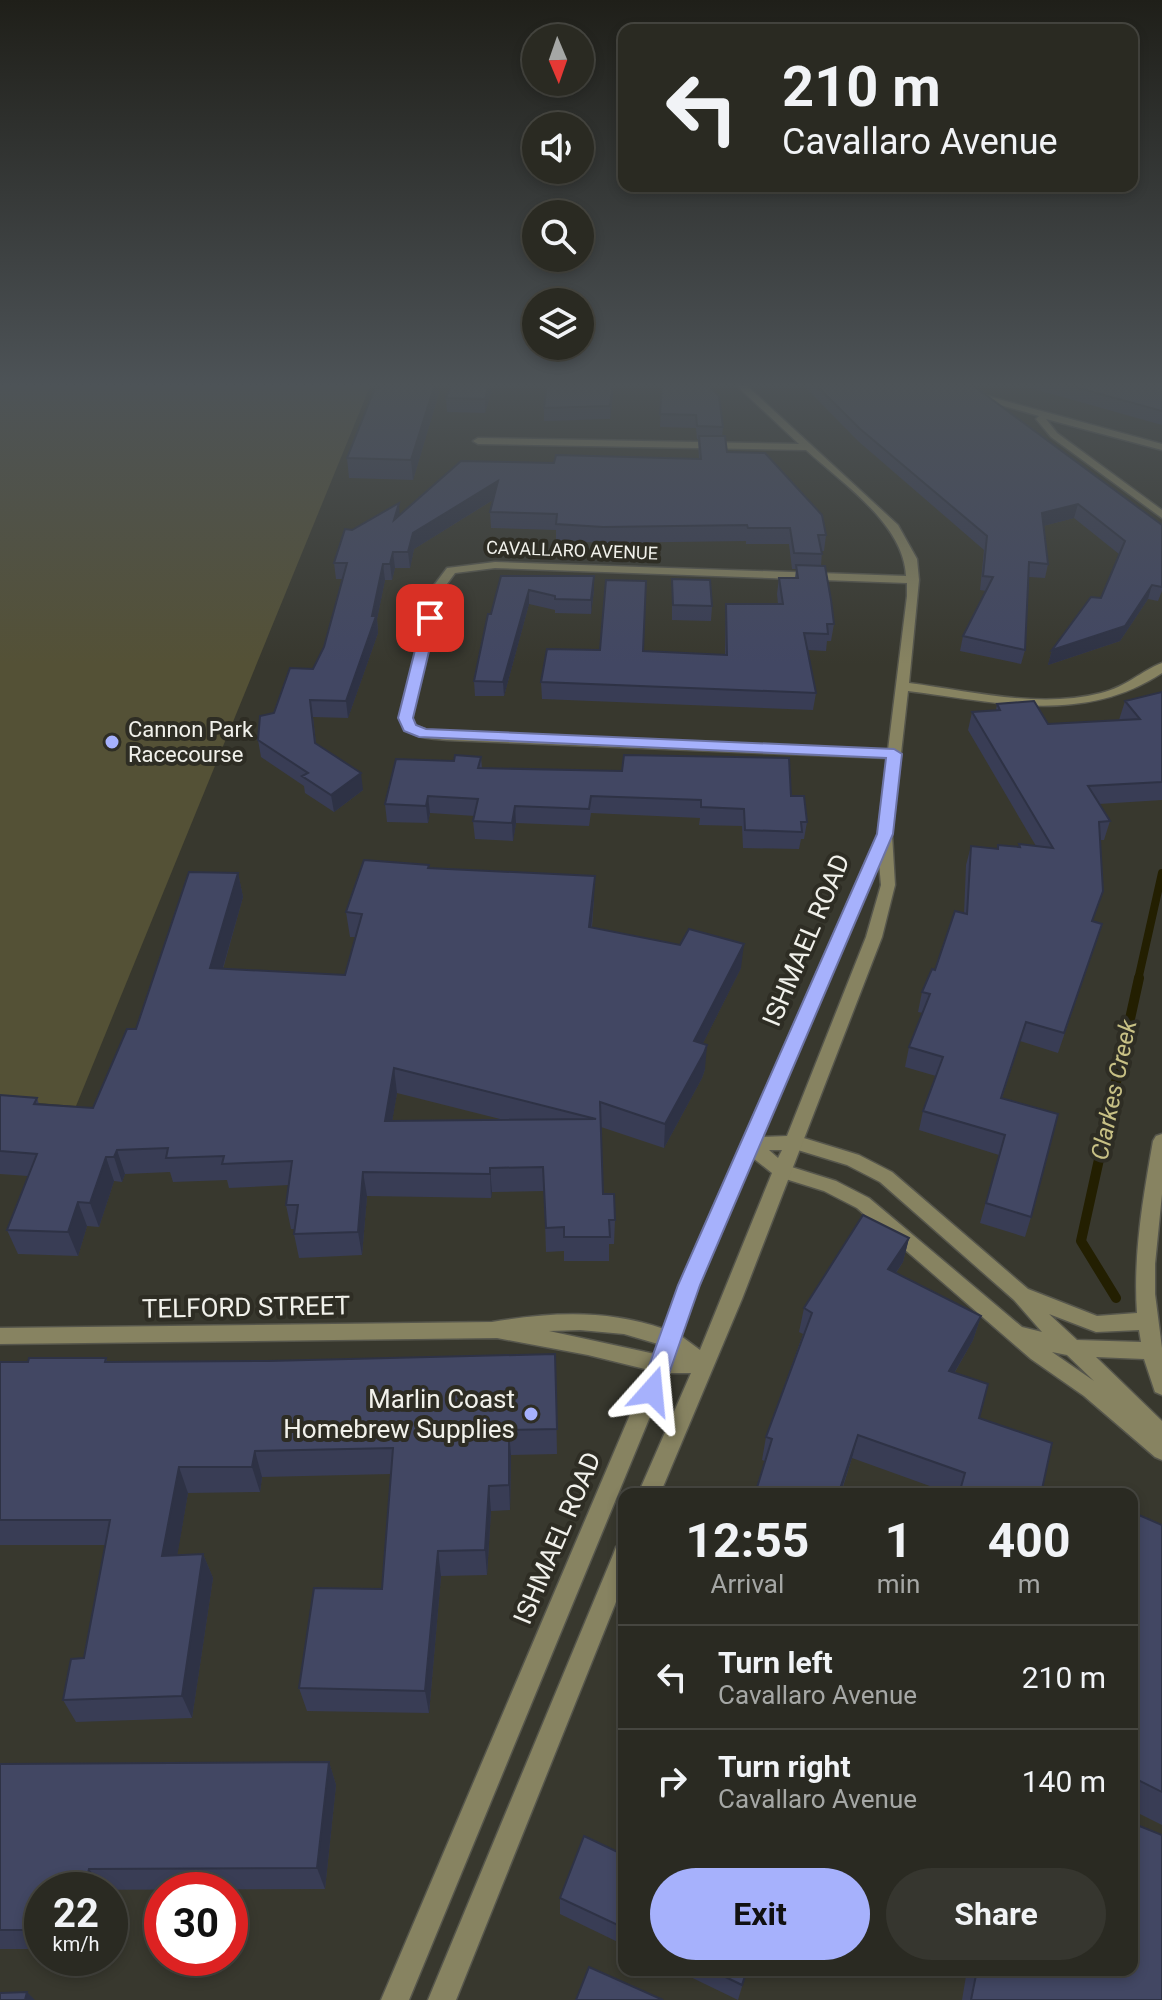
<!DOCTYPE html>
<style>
body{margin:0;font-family:Roboto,sans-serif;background:#36362f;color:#f1f3f6;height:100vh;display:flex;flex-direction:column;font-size:30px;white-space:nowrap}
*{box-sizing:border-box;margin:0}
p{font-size:26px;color:#a5a7a5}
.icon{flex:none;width:44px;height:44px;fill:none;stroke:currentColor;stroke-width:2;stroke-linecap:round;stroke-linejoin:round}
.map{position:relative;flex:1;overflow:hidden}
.sheet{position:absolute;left:618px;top:1488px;width:520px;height:488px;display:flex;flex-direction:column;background:#2a2a22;border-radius:16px;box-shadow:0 4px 12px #0003,0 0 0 2px #464640}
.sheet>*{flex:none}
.hud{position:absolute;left:618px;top:24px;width:520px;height:168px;border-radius:16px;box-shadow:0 4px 12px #0003,0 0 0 2px #464640;background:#2a2a22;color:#f1f3f6;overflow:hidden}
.needle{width:52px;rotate:178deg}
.buttons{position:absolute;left:522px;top:24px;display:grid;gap:16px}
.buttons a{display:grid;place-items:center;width:72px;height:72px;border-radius:50%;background:#2a2a22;box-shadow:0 4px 12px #0003,0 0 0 2px #464640;font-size:40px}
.speed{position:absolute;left:24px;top:1872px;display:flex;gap:16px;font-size:40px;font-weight:700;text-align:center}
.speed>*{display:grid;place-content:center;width:104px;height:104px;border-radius:50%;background:#2a2a22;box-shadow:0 4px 12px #0003,0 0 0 2px #464640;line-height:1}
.speed small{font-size:20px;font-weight:400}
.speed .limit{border:12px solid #d22;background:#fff;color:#111}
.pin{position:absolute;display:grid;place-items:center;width:68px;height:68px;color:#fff;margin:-34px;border-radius:16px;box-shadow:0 4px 12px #0006}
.me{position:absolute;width:88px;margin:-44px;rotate:18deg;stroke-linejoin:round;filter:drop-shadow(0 0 6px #0008)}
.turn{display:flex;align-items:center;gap:28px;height:168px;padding:0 32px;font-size:36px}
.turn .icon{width:104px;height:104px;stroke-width:2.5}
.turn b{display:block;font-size:56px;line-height:68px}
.eta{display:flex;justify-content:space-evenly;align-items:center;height:136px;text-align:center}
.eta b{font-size:48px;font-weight:700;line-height:56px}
.button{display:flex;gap:16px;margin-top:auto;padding:16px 32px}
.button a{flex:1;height:92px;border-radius:48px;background:#a6b1fc;color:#111;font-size:32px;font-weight:700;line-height:92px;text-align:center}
.button a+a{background:#36362f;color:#f1f3f6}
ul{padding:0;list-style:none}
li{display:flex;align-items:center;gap:24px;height:104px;padding:0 32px;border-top:2px solid #464640}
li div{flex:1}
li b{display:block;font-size:30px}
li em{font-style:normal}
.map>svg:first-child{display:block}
</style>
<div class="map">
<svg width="1162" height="2000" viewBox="0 0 1162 2000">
<rect width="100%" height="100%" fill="#38382e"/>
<path fill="#545136" d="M0,384H371L76,1106L0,1100Z"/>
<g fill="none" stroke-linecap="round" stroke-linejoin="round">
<path stroke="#231f01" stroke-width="8" d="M1138,980L1162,873"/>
<path stroke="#231f01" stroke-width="10" d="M1116,1298L1081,1241L1139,978"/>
<g stroke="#56564c" stroke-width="3">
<path id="service" d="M1162,1134V1194L1155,1264V1294L1162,1348V1395L1155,1392L1144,1359L1096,1357L1162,1421V1460L1155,1457L1084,1396L1031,1359L857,1208L824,1191L776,1176L773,1171L776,1166L782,1164L836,1181L869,1198L1022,1327L1042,1332L1014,1300L880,1182L847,1165L788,1147L785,1142L788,1137L794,1135L859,1155L892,1172L1028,1289L1097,1316L1137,1313C1133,1255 1143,1198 1153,1141L1156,1136ZM1049,1314L1096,1332L1139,1330L1141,1342L1077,1340ZM1052,1352L1067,1355L1094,1381Z"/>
</g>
<g stroke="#56564c" stroke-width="3">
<g id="minor">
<path d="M735,384H745L898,525L917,559L919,580L909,683C971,691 1039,709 1101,693C1126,687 1141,671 1162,663V673C1083,725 996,702 908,691L892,834L895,885L882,937L742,1299L660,1494H638L691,1373H668L409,2000H381L649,1370L588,1355L497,1338L0,1344V1328L492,1322C550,1312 607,1309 664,1329L679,1285L878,834L887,758L447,740C427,738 407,738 399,718L432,588L447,568L495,562L906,576C904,524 842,483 806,450L478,444L473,441L478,438L799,444ZM495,568L907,583V596L888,750L447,732L427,730L414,725L411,718L444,588L455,573ZM879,863L881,885L866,937L787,1136L762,1137ZM769,1150H782L778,1158ZM753,1158L772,1173L700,1350L681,1336L699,1285ZM580,1330L624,1334L658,1344L655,1354L549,1331Z"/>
<path d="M928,384H943L1162,444V450L1046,419L1057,433L1162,510V518L1051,437L1036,419L1039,416Z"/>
<path d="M624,1544V1582L456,2000H428L613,1555L616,1547Z"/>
</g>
</g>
<use href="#service" fill="#878361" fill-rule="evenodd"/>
<use href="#minor" fill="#878361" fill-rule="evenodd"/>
</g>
<g fill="#393d55" fill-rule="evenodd">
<path d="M662,384L723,427L722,436L727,452L826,535L824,551H822L821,566L834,624L831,641H827L826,651L808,650L816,693L813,710L542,699L541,682L643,651L725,655L726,604H778L777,594L779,578H795L796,569H792L789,544H746V541L602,543L556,540V530L491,528L490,512L493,500L414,549L410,568H395L392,580H385L377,619L378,633L348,718L313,717L316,744L363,790L334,812L305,793L304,786L261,757L258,740L274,713L313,669L324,647L342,579H336L334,563L352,530L554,463L699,459L698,439H697L696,428L660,427Z"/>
<path d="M802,384H964L1162,525V591L1158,601L1148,599L1120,641L1048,665L1052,650L1101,598L1119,554L1074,518L1043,526L1048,564L1045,578L1029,577L1025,650L1021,664L960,651L963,636L986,591L980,590L984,550L858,441Z"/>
<path d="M1016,384H1162V425Z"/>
<path d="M492,390L485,413L447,412L446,398Z"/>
<path d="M439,393L413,480L349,478L347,458Z"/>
<path d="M613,394L610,419L544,421V408Z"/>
<path d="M501,576L594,590L591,614L555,613V610L529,604L504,696H475L474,681Z"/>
<path d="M672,579L712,606L711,621L672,620Z"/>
<path d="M1162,692V800L1099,804L1110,821L1104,840H1100L1093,921L1102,924L1058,1053L1020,1041L1002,1098L1031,1217L1025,1237L980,1223L999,1155L919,1130L923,1111L936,1076L905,1067L909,1047L923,1013L918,1012L922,992L935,970L964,914L966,865L971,846L997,849L998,845L1019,847V844L1036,846L968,730L972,712L996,710L997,704L1048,724L1119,720L1125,701Z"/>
<path d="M481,757L482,768L791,796L807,822L804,839H801L799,849L743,848L742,826L699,825L700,818L591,813L589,826L516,823L513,841L475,839L473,821L475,816L430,813L428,823L387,822L385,804Z"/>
<path d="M429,869L594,899L592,927L741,968L703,1043L705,1069L702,1078L664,1148L601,1127L603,1194L615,1220L614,1244H609V1261H564V1251L546,1252L544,1191L492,1192L491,1198L367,1196L362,1255L299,1258L294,1234V1229H291L286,1205L289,1185L229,1188L227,1180L173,1182L170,1172L125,1174L122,1182L114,1181L99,1227L87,1226L78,1256L18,1254L7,1230L28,1176L0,1174V1095L37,1098L39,1104L93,1108L136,1029L238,873L243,897L223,969L345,975L356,937H350L346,912ZM397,1093L504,1120L392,1121Z"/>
<path d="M909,1238L903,1262L896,1273L981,1316L973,1340L955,1372L979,1418L1041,1494H952L852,1458L842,1490L762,1460L766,1437L803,1334L799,1332L804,1308Z"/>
<path d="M555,1354L557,1454L511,1455L510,1510L491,1511L487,1575L441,1576L429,1713L307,1711L299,1688L382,1589L391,1474L262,1477L260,1492L188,1493L177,1555L203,1554L213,1578L192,1718L76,1722L63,1700L84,1658L106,1545H0V1362L106,1358L107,1362L268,1361Z"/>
<path d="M1132,1512L1162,1525V1825L1132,1810Z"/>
<path d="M329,1762L336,1785L325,1889L42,1890V1949H0V1764Z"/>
<path d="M624,1855V1945L560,1914V1898Z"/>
<path d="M676,1970H747L738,2000Z"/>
<path d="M967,1970H1132L1162,2000H962Z"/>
</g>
<g fill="#2e3245">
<path d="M435,384H439V393L413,480L411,460Z"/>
<path d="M489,384H491L492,390L485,413V399Z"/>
<path d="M613,384V394L610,419V406Z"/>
<path d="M498,481L499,496L414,549L410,568L408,552L413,533Z"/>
<path d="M399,503L400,519L394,520Z"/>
<path d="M1078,504L1074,518L1039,527L1042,513Z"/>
<path d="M393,552L395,568L392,580L390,564Z"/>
<path d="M383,564L385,580L377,619L378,633L348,718L346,701L372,616Z"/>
<path d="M594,576V590L591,614V600Z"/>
<path d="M1152,585L1148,599L1120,641L1048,665L1052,650Z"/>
<path d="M529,590V604L504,696L503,682Z"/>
<path d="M361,773L363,790L334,812L331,795Z"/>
<path d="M428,796L430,813L428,823L426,806Z"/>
<path d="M515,806L516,823L513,841L512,823Z"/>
<path d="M238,873L243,897L216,992L210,968Z"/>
<path d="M595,876L594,899L589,951V927Z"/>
<path d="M744,944L741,968L692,1065L694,1041Z"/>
<path d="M707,1045L705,1069L702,1078L664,1148L665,1124Z"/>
<path d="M394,1068L397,1093L388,1145L385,1121Z"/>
<path d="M117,1150L125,1174L122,1182L114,1157Z"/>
<path d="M106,1157L114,1181L99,1227L90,1203Z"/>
<path d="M490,1168L492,1192L491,1198L490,1174Z"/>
<path d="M363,1172L367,1196L362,1255L358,1232Z"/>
<path d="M78,1202L87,1226L78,1256L68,1232Z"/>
<path d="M909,1238L903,1262L882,1293L888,1269Z"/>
<path d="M981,1316L973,1340L942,1394L949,1371Z"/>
<path d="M509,1430L511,1455L510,1510L509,1485Z"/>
<path d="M858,1435L852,1458L840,1494H839Z"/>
<path d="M255,1451L262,1477L260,1492L252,1467Z"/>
<path d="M179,1467L188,1493L173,1580L162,1556Z"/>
<path d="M489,1486L491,1511L487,1575L485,1550Z"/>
<path d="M438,1551L441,1576L429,1713L425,1691Z"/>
<path d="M203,1554L213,1578L192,1718L182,1696Z"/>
<path d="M329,1762L336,1785L325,1889L317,1868Z"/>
<path d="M89,1869L104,1889L103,1890H84Z"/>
<path d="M27,1992L35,2000H25Z"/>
</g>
<g fill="#424763" stroke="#2e3245" stroke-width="2" fill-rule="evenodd">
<path d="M381,384H435L411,460L347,458L375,388H379Z"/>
<path d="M451,384H489L485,399L446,398Z"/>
<path d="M547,384H613L610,406L544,408Z"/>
<path d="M662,384H707L719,396L723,427L697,426L696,415L660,414Z"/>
<path d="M815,384H964L975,387L1162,525V587L1152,585L1125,626L1052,650L1091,597L1101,598L1125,541L1078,504L1042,513L1048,564L1029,562L1025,650L963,636L993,577L983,576L987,536L859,428Z"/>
<path d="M1064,384H1162V411Z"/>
<path d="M699,436H725L727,452L765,453L822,515L826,535H818L822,554L794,553L790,528H748L747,525L603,527L556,524L557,514L490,512L498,481L413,533L408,552H393L390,564H383L372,616H376L346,701L310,700L315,743L361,773L331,795L302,776L308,773L258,740L260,716L274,713L290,668L313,669L324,647L347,563H334L345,529L352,530L399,503L394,520L461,461L554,463L556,455L701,459Z"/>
<path d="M796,565L825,566L831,600L834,624H827L828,634L804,633L816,693L541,682L547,649L600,650L606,580L646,581L643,651L727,655L726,604H783L779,578H798Z"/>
<path d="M501,576H594L591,600L555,599V596L529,590L503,682L474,681L488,614H491Z"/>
<path d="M672,579L710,580L712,606L673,605Z"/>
<path d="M1162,692V782L1088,786L1110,821L1099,822L1103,891L1092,921L1102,924L1064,1033L1026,1022L1001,1098L1058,1114L1031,1217L986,1203L1005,1135L923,1111L943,1057L909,1047L930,994L922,992L932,969L935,970L955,911L967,914L971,846L998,849V845L1020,847L1019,844L1053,848L972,712L1000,710L997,704L1034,701L1048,724L1140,719L1125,701Z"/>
<path d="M455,755L481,757L478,768L622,771L624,755L789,758L791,796H804L807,822H801L802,832L745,830L744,809L701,807V800L591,796L589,809L515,806L512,823L473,821L478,799L428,796L426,806L385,804L396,759L454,761Z"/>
<path d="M364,860L429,865L428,868L595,876L589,927L680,945L689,929L744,944L694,1041L707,1045L704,1053L665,1124L600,1102L603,1194H614L615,1220H609L610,1237H564V1227L546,1228L543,1167L490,1168V1174L363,1172L358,1232L294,1234L298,1205H286L292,1161L222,1164L224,1156L166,1158L168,1148L117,1150L114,1157H106L90,1203L78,1202L68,1232L7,1230L37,1154L0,1151V1095L37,1098L34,1104L93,1108L127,1029H136L189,872L238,873L210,968L345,975L362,914L346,912ZM394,1068L596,1119L385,1121Z"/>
<path d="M863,1215L909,1238L888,1269L981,1316L949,1371L988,1384L979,1418L1052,1443L1041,1494H959L965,1473L858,1435L840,1489L854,1494H755L772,1439L766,1437L812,1313L804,1308Z"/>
<path d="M555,1354L557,1429L509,1430V1485L489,1486L485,1550L438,1551L425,1691L299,1688L314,1588L382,1589L393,1448L255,1451L252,1467H179L162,1556L203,1554L182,1696L63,1700L71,1659L84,1658L110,1520H0V1362H28L29,1358H106L105,1362L268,1361Z"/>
<path d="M1132,1512L1162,1525V1792L1132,1777Z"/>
<path d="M329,1762L317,1868L89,1869L84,1890H42V1930H0V1764Z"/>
<path d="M1132,1823L1162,1835V2000H971L977,1970H1132Z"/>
<path d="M584,1836L624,1855V1928L560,1898Z"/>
<path d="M589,1967L663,2000H576Z"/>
<path d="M711,1970H747L742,1985Z"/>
<path d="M27,1992L25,2000H0V1993Z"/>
</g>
<linearGradient id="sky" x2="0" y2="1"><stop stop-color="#1f1f19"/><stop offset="0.58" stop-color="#4d5357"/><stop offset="1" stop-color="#4d5357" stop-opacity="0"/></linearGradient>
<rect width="1162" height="664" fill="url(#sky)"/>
<path fill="#a6b1fc" stroke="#6c73a4" stroke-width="2" d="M430,614L437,618L413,718L416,725L426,729L894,749L902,754L893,834L700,1285L663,1391L660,1398L652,1401L643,1398L640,1391L678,1285L877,834L886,758L419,737L404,731L398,718L423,618Z"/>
<g fill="#a6b1fc" stroke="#2e2d24" stroke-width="3">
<circle cx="112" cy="742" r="8"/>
<circle cx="531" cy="1414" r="8"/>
</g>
<g text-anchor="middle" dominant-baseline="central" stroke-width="8" stroke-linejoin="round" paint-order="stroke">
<g font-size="18" fill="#f1f1eb" stroke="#2e2d24">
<text transform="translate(572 550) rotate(2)">CAVALLARO AVENUE</text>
</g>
<g font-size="22" fill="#f1f1eb" stroke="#2e2d24" text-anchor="start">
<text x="128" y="729">Cannon Park<tspan x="128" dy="25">Racecourse</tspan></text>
</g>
<g font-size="24" font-style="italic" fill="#c8c185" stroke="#2e2d24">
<text transform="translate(1114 1090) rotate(-78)">Clarkes Creek</text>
</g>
<g font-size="26" fill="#f1f1eb" stroke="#2e2d24">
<text transform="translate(806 940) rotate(-67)">ISHMAEL ROAD</text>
<text transform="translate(246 1307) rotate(-1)">TELFORD STREET</text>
<text transform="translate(557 1538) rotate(-67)">ISHMAEL ROAD</text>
</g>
<g font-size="26" fill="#f1f1eb" stroke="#2e2d24" text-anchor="end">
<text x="515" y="1399">Marlin Coast<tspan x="515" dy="30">Homebrew Supplies</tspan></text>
</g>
</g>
</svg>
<div class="buttons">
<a><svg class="needle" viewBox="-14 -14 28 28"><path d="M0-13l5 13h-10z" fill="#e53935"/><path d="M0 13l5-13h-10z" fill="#a5a7a5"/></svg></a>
<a><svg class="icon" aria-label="sound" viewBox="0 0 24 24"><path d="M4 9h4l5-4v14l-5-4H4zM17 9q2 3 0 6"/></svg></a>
<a><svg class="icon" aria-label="search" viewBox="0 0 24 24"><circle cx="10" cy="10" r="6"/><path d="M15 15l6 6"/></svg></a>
<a><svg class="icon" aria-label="layers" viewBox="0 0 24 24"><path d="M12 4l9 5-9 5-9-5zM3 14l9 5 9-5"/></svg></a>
</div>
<div class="speed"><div>22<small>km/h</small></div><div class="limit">30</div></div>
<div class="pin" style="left:430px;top:618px;background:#d93025"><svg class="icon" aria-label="arrive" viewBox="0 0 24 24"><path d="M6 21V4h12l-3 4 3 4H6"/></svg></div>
<svg class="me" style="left:652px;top:1391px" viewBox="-20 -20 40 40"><path d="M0-17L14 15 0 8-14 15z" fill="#a6b1fc" stroke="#fff" stroke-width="4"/></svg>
<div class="hud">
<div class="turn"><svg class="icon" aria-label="left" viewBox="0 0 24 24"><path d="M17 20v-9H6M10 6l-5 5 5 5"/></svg><div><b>210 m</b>Cavallaro Avenue</div></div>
</div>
<section class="sheet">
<div class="eta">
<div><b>12:55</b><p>Arrival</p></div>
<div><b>1</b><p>min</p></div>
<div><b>400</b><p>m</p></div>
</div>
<ul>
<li><svg class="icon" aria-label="left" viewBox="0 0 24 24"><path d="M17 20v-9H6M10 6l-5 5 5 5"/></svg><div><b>Turn left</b><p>Cavallaro Avenue</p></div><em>210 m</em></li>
<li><svg class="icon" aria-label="right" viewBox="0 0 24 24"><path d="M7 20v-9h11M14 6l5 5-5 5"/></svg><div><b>Turn right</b><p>Cavallaro Avenue</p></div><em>140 m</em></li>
</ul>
<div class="button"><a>Exit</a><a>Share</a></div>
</section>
</div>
